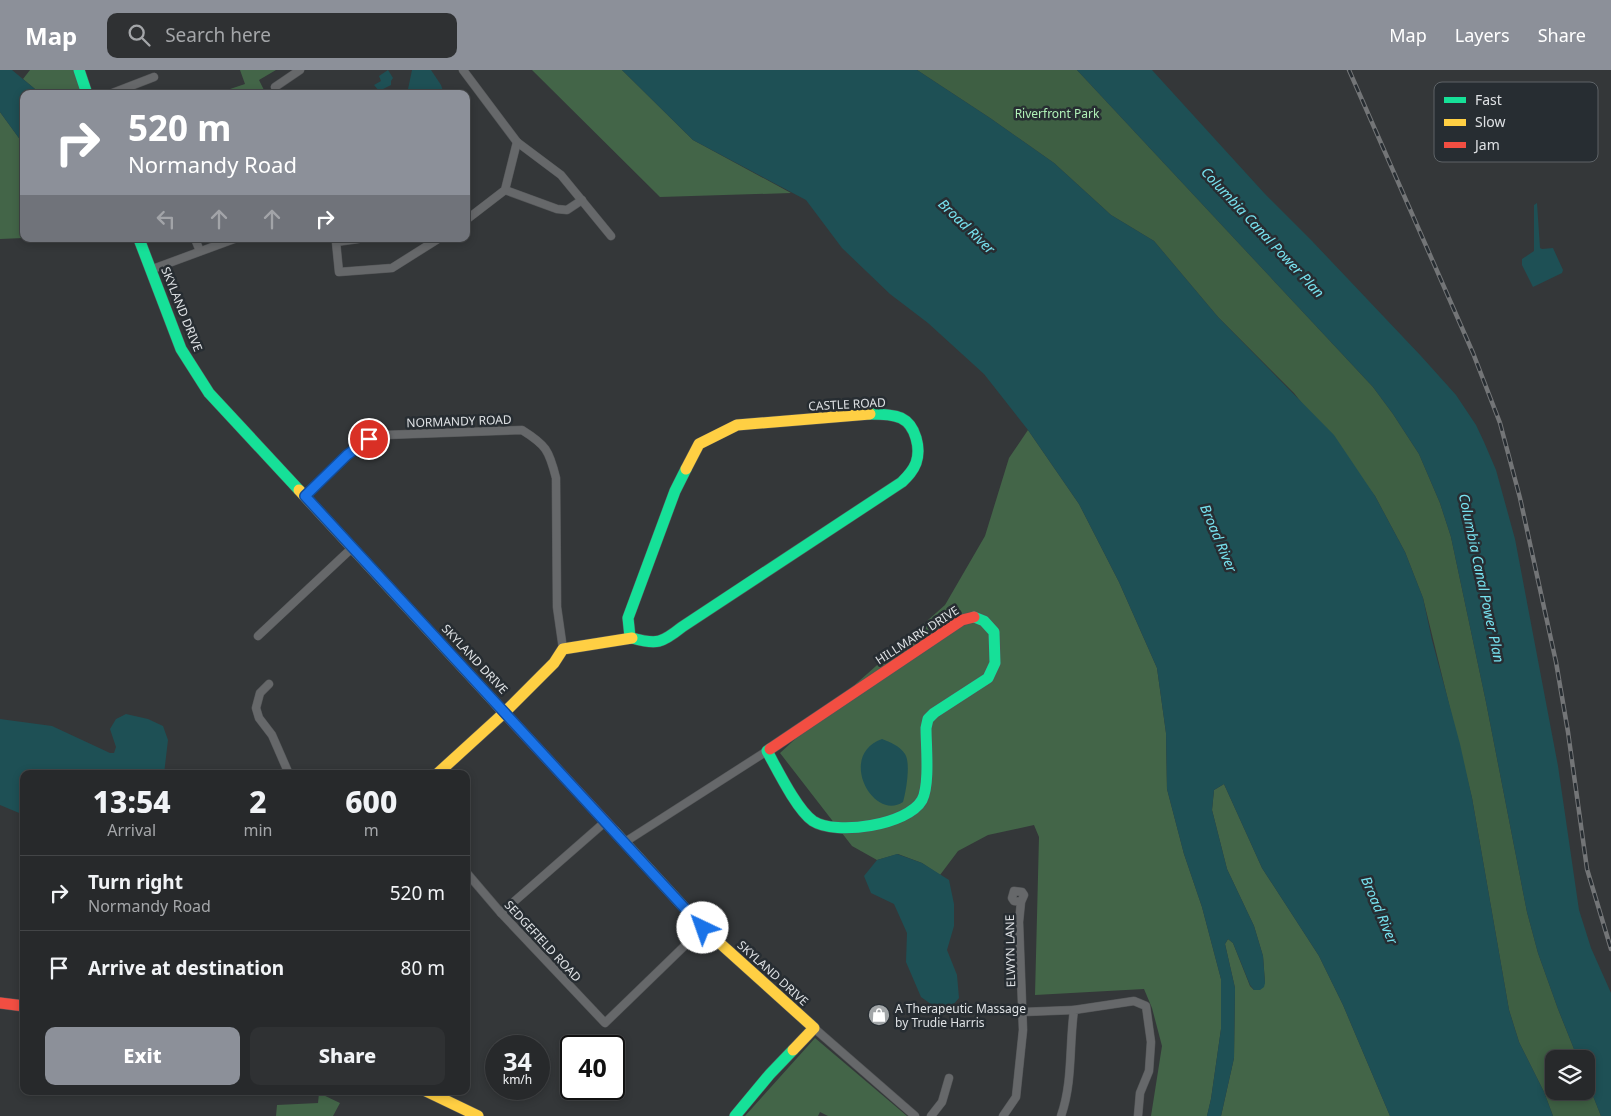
<!DOCTYPE html>
<style>
body{margin:0;font-family:"Noto Sans",sans-serif;background:#2f3133;color:#f1f3f6;height:100vh;display:flex;flex-direction:column;font-size:19px;white-space:nowrap}
*{box-sizing:border-box;margin:0}
p{font-size:16px;color:#a4a6a9}
.icon{flex:none;width:28px;height:28px;fill:none;stroke:currentColor;stroke-width:2;stroke-linecap:round;stroke-linejoin:round}
.map{position:relative;flex:1;overflow:hidden}
.side{position:absolute;left:20px;top:700px;width:450px;height:325px;display:flex;flex-direction:column;background:#27292b;border-radius:10px;box-shadow:0 2px 8px #0003,0 0 0 1px #434547}
.side>*{flex:none}
.top-card{position:absolute;left:20px;top:20px;width:450px;height:152px;border-radius:10px;box-shadow:0 2px 8px #0003,0 0 0 1px #434547;background:#8c9099;color:#fff;overflow:hidden}
.tools{position:absolute;left:1545px;top:980px;display:grid;gap:10px}
.tools a{display:grid;place-items:center;width:50px;height:50px;border-radius:10px;background:#27292b;box-shadow:0 2px 8px #0003,0 0 0 1px #434547;font-size:25px}
.speed{position:absolute;left:485px;top:965px;display:flex;gap:10px;font-size:25px;font-weight:700;text-align:center}
.speed>*{display:grid;place-content:center;width:65px;height:65px;border-radius:50%;background:#27292b;box-shadow:0 2px 8px #0003,0 0 0 1px #434547;line-height:1}
.speed small{font-size:12px;font-weight:400}
.speed .limit{border:2px solid #111;border-radius:8px;background:#fff;color:#111}
.pin{position:absolute;display:grid;place-items:center;width:42px;height:42px;color:#fff;margin:-21px;border:2px solid #fff;border-radius:50%;box-shadow:0 1px 5px #0007}
.me{position:absolute;width:55px;margin:-28px;rotate:318deg;stroke-linejoin:round;filter:drop-shadow(0 0 4px #0008)}
.turn{display:flex;align-items:center;gap:18px;height:105px;padding:0 25px;font-size:22px}
.turn .icon{width:65px;height:65px;stroke-width:2.5}
.turn b{display:block;font-size:35px;line-height:42px}
.lanes{display:flex;align-items:center;height:48px;padding:0 25px;background:#0003;justify-content:center;gap:25px;direction:ltr}
.lanes .off{opacity:.35}
.eta{display:flex;justify-content:space-evenly;align-items:center;height:85px;text-align:center}
.eta b{font-size:30px;font-weight:800;line-height:35px}
.action{display:flex;gap:10px;margin-top:auto;padding:10px 25px}
.action a{flex:1;height:58px;border-radius:10px;background:#8c9099;color:#fff;font-size:20px;font-weight:800;line-height:58px;text-align:center}
.action a+a{background:#2f3133;color:#f1f3f6}
ul{padding:0;list-style:none}
li{display:flex;align-items:center;gap:15px;height:75px;padding:0 25px;border-top:1px solid #434547}
li div{flex:1}
li b{display:block;font-size:19px}
li em{font-style:normal}
header{display:flex;align-items:center;gap:30px;box-sizing:border-box;height:70px;padding:0 25px;background:#8c9099;color:#fff}
header strong{font-size:24px}
nav{display:flex;gap:28px;margin-inline-start:auto;font-size:18px}
.search{width:350px;height:45px;background:#2f3133;display:flex;align-items:center;gap:12px;box-sizing:border-box;padding:0 18px;border-radius:10px;color:#a4a6a9;font-size:19px}
.map>svg:first-child{display:block}
</style>
<header>
<strong>Map</strong>
<div class="search"><svg class="icon" aria-label="search" viewBox="0 0 24 24"><circle cx="10" cy="10" r="6"/><path d="M15 15l6 6"/></svg>Search here</div>
<nav><a>Map</a><a>Layers</a><a>Share</a></nav>
</header>
<div class="map">
<svg width="1611" height="1046" viewBox="0 0 1611 1046">
<rect width="100%" height="100%" fill="#343739"/>
<path fill="#3e5f43" d="M917,0H1077L1373,317L1393,344L1419,384L1440,433L1451,467L1486,632L1527,842L1538,883L1558,939L1578,989H1554V1021H1586V1008L1601,1046H1553L1544,1022L1519,972L1509,940L1472,728L1423,528L1405,482L1375,426L1294,323L1218,247L1154,171L1111,145L1054,93L990,48Z"/>
<g fill="#436548">
<path d="M30,0H79L87,24H41L23,9Z"/>
<path d="M240,0H276L259,10L266,24H215L245,14Z"/>
<path d="M532,0H622L693,70L791,123L660,127Z"/>
<path d="M0,42L24,75V168L0,169Z"/>
<path d="M1028,360L1079,434L1119,512L1157,598L1166,663L1167,719L1184,784L1202,837L1221,909V959L1211,1029L1207,1046H1151L1162,976L1152,938L1144,919L1035,925L1039,767L1034,755L988,765L958,781L940,805L922,793L898,784L877,790L852,776L780,683L841,627L945,535L985,466L1009,388Z"/>
<path d="M1224,714L1262,798L1319,886L1343,935L1390,1046H1221L1234,988L1235,918L1225,874L1228,869L1233,873L1250,916L1254,920L1265,913L1263,886L1254,856L1227,799L1212,740L1214,720Z"/>
<path d="M815,968L907,1046H828L820,1042L818,1046H745Z"/>
<path d="M319,1023L340,1033L333,1046H276L277,1035L318,1033Z"/>
</g>
<g fill="#1e5055">
<path d="M0,0H12L41,24H24V75L0,42Z"/>
<path d="M388,0L393,8L391,11V15L379,21L374,15L381,11L379,6Z"/>
<path d="M412,0H431L441,15L444,24H407Z"/>
<path d="M622,0H917L990,48L1054,93L1111,145L1154,171L1218,247L1334,365L1375,426L1405,482L1423,528L1432,570L1460,674L1472,728L1509,940L1519,972L1544,1022L1553,1046H1390L1343,935L1319,886L1262,798L1224,714L1214,720L1212,740L1227,799L1254,856L1263,886L1265,913L1264,917L1260,920H1254L1250,915L1233,873L1228,869L1225,874L1235,918L1234,988L1221,1046H1207L1211,1029L1221,959V909L1202,837L1184,784L1167,719L1166,663L1157,598L1119,512L1079,434L1028,360L984,304L928,253L890,224L842,178L806,130L693,70Z"/>
<path d="M1077,0H1152L1265,124L1312,171L1421,286L1456,325L1476,355L1484,372L1496,400L1515,469L1558,696L1579,840L1591,878L1611,923V1046H1601L1586,1008V989H1578L1558,939L1538,883L1527,842L1486,632L1451,467L1440,433L1419,384L1393,344L1373,317Z"/>
<path d="M1537,133L1540,178L1542,179L1553,178L1563,200L1562,203L1533,217L1522,195V189L1534,181V135Z"/>
<path d="M126,644L148,649L163,656L168,670L164,704H24V745L0,735V649L52,656L110,683H114L116,677L110,659L116,649Z"/>
<path d="M882,669C890,672 900,676 905,684C911,693 906,722 903,732C873,752 837,685 882,669Z"/>
<path d="M897,784L922,793L949,810L954,834V856L947,880L957,905L959,928L945,944L921,927L906,892L907,863L894,834L871,823L864,806L877,790Z"/>
</g>
<g fill="none" stroke-linecap="round" stroke-linejoin="round">
<g stroke="#535557" stroke-width="9">
<g id="street">
<path d="M463,0L517,72L561,105L611,166"/>
<path d="M275,17L300,0"/>
<path d="M110,24L154,7"/>
<path d="M505,120L557,139L567,140L582,130"/>
<path d="M466,150L505,120L517,72"/>
<path d="M195,169L200,181"/>
<path d="M358,169L336,172L339,202L392,198L438,169"/>
<path d="M150,200L234,169"/>
<path d="M305,426L358,376L369,369L385,365L522,360C546,375 549,380 556,408L557,537L563,579"/>
<path d="M258,566L352,478"/>
<path d="M269,614L260,623L256,638L259,648L272,665L289,704"/>
<path d="M625,772L767,681"/>
<path d="M466,802L501,843L605,953L703,858"/>
<path d="M501,843L605,752"/>
<path d="M1023,942L1074,940"/>
<path d="M814,958L915,1046"/>
<path d="M931,1046L942,1032L949,1008"/>
<path d="M1003,1046L1016,1027L1023,960L1019,852L1021,832L1024,825L1022,822L1014,821L1012,828L1014,831L1021,832"/>
<path d="M1061,1046C1073,1012 1069,975 1074,940L1134,931L1146,936L1151,972L1149,1001L1140,1023L1138,1046"/>
</g>
</g>
<g stroke="#535557" stroke-width="12">
<g id="fast">
<path d="M79,0L87,24"/>
<path d="M139,169L181,279L209,323L299,420"/>
<path d="M630,567L628,548L675,421L686,399"/>
<path d="M632,568C657,575 662,573 682,557L902,412C908,406 913,401 916,393C921,379 916,355 901,348C892,344 880,344 870,344"/>
<path d="M770,679L767,681C777,699 797,740 813,751C836,766 908,755 922,730C930,715 926,675 926,658L928,649L934,643L988,608L995,593L994,562L984,551L974,547"/>
<path d="M735,1046L770,1004L793,980"/>
</g>
</g>
<g stroke="#535557" stroke-width="12">
<g id="slow">
<path d="M686,399L699,374L737,355L870,344"/>
<path d="M299,420L501,639"/>
<path d="M437,704L505,642L554,593L563,579L632,568"/>
<path d="M614,761L703,858L814,958L793,980"/>
<path d="M426,1021L478,1046"/>
</g>
</g>
<g stroke="#535557" stroke-width="12">
<g id="jam">
<path d="M501,639L614,761"/>
<path d="M770,679L962,550L974,547"/>
<path d="M0,933L24,936"/>
</g>
</g>
<use href="#street" stroke="#66686a" stroke-width="8"/>
<use href="#fast" stroke="#16e098" stroke-width="11"/>
<use href="#slow" stroke="#ffcf43" stroke-width="11"/>
<use href="#jam" stroke="#f24e42" stroke-width="11"/>
<g stroke="#737577" stroke-width="4.5">
<path id="rail" d="M1349,0L1473,283L1500,353L1520,428L1556,592L1568,662L1587,799L1611,879"/>
</g>
<use href="#rail" stroke="#272d32" stroke-width="2.5" stroke-dasharray="8" stroke-linecap="butt"/>
</g>
<g fill="none" stroke-linecap="round" stroke-linejoin="round">
<g stroke="#114b97" stroke-width="12">
<path id="route" d="M369,369L347,385L305,426L703,858"/>
</g>
<use href="#route" stroke="#1a73e8" stroke-width="9"/>
</g>
<defs>
<g id="shop-disc" transform="scale(1.125)"><circle r="9.5" fill="#a2a6a8" stroke="#272d32"/><path d="M-5-2.5h2.3a2.7 3.5 0 0 1 5.4 0H5L5.5 6h-11ZM-1.5-2.5h3a1.5 2.3 0 0 0-3 0Z" fill="#fff"/></g>
</defs>
<g fill-rule="evenodd">
<use href="#shop-disc" x="879" y="945"/>
</g>
<g text-anchor="middle" dominant-baseline="central" stroke-width="5" stroke-linejoin="round" paint-order="stroke">
<g font-size="12" fill="#b0f0b7" stroke="#272d32">
<text x="1057" y="43">Riverfront Park</text>
</g>
<g font-size="12" fill="#dee1e4" stroke="#272d32">
<text transform="translate(182 239) rotate(68)">SKYLAND DRIVE</text>
<text transform="translate(847 334) rotate(-3)">CASTLE ROAD</text>
<text transform="translate(459 351) rotate(-2)">NORMANDY ROAD</text>
<text transform="translate(917 565) rotate(-33)">HILLMARK DRIVE</text>
<text transform="translate(475 589) rotate(47)">SKYLAND DRIVE</text>
<text transform="translate(543 871) rotate(47)">SEDGEFIELD ROAD</text>
<text transform="translate(1010 881) rotate(-91)">ELWYN LANE</text>
<text transform="translate(773 903) rotate(42)">SKYLAND DRIVE</text>
</g>
<g font-size="12" fill="#dee1e4" stroke="#272d32" text-anchor="start">
<text x="895" y="938">A Therapeutic Massage<tspan x="895" dy="14">by Trudie Harris</tspan></text>
</g>
<g font-size="14" font-style="italic" fill="#77e2ef" stroke="#272d32">
<text transform="translate(967 156) rotate(44)">Broad River</text>
<text transform="translate(1263 162) rotate(47)">Columbia Canal Power Plan</text>
<text transform="translate(1219 468) rotate(67)">Broad River</text>
<text transform="translate(1482 508) rotate(78)">Columbia Canal Power Plan</text>
<text transform="translate(1380 840) rotate(67)">Broad River</text>
</g>
</g>
<rect x="1434" y="12" width="164" height="80" rx="8" fill="#272d32" stroke="#5e6367" stroke-width="1"/>
<rect x="1444" y="27" width="22" height="6" fill="#16e098"/>
<rect x="1444" y="49" width="22" height="7" fill="#ffcf43"/>
<rect x="1444" y="72" width="22" height="6" fill="#f24e42"/>
<g font-size="14" fill="#dee1e4">
<text x="1475" y="35">Fast</text>
<text x="1475" y="57">Slow</text>
<text x="1475" y="80">Jam</text>
</g>
</svg>
<div class="tools">
<a><svg class="icon" aria-label="layers" viewBox="0 0 24 24"><path d="M12 4l9 5-9 5-9-5zM3 14l9 5 9-5"/></svg></a>
</div>
<div class="speed"><div>34<small>km/h</small></div><div class="limit">40</div></div>
<div class="pin" style="left:369px;top:369px;background:#d93025"><svg class="icon" aria-label="arrive" viewBox="0 0 24 24"><path d="M6 21V4h12l-3 4 3 4H6"/></svg></div>
<svg class="me" style="left:703px;top:858px" viewBox="-20 -20 40 40"><circle r="19" fill="#fff"/><path d="M0-13L10 11 0 6-10 11z" fill="#1a73e8"/></svg>
<div class="top-card">
<div class="turn"><svg class="icon" aria-label="right" viewBox="0 0 24 24"><path d="M7 20v-9h11M14 6l5 5-5 5"/></svg><div><b>520 m</b>Normandy Road</div></div>
<div class="lanes"><svg class="icon off" aria-label="left" viewBox="0 0 24 24"><path d="M17 20v-9H6M10 6l-5 5 5 5"/></svg><svg class="icon off" aria-label="ahead" viewBox="0 0 24 24"><path d="M12 20V5M6 11l6-6 6 6"/></svg><svg class="icon off" aria-label="ahead" viewBox="0 0 24 24"><path d="M12 20V5M6 11l6-6 6 6"/></svg><svg class="icon" aria-label="right" viewBox="0 0 24 24"><path d="M7 20v-9h11M14 6l5 5-5 5"/></svg></div>
</div>
<section class="side">
<div class="eta">
<div><b>13:54</b><p>Arrival</p></div>
<div><b>2</b><p>min</p></div>
<div><b>600</b><p>m</p></div>
</div>
<ul>
<li><svg class="icon" aria-label="right" viewBox="0 0 24 24"><path d="M7 20v-9h11M14 6l5 5-5 5"/></svg><div><b>Turn right</b><p>Normandy Road</p></div><em>520 m</em></li>
<li><svg class="icon" aria-label="arrive" viewBox="0 0 24 24"><path d="M6 21V4h12l-3 4 3 4H6"/></svg><div><b>Arrive at destination</b></div><em>80 m</em></li>
</ul>
<div class="action"><a>Exit</a><a>Share</a></div>
</section>
</div>
